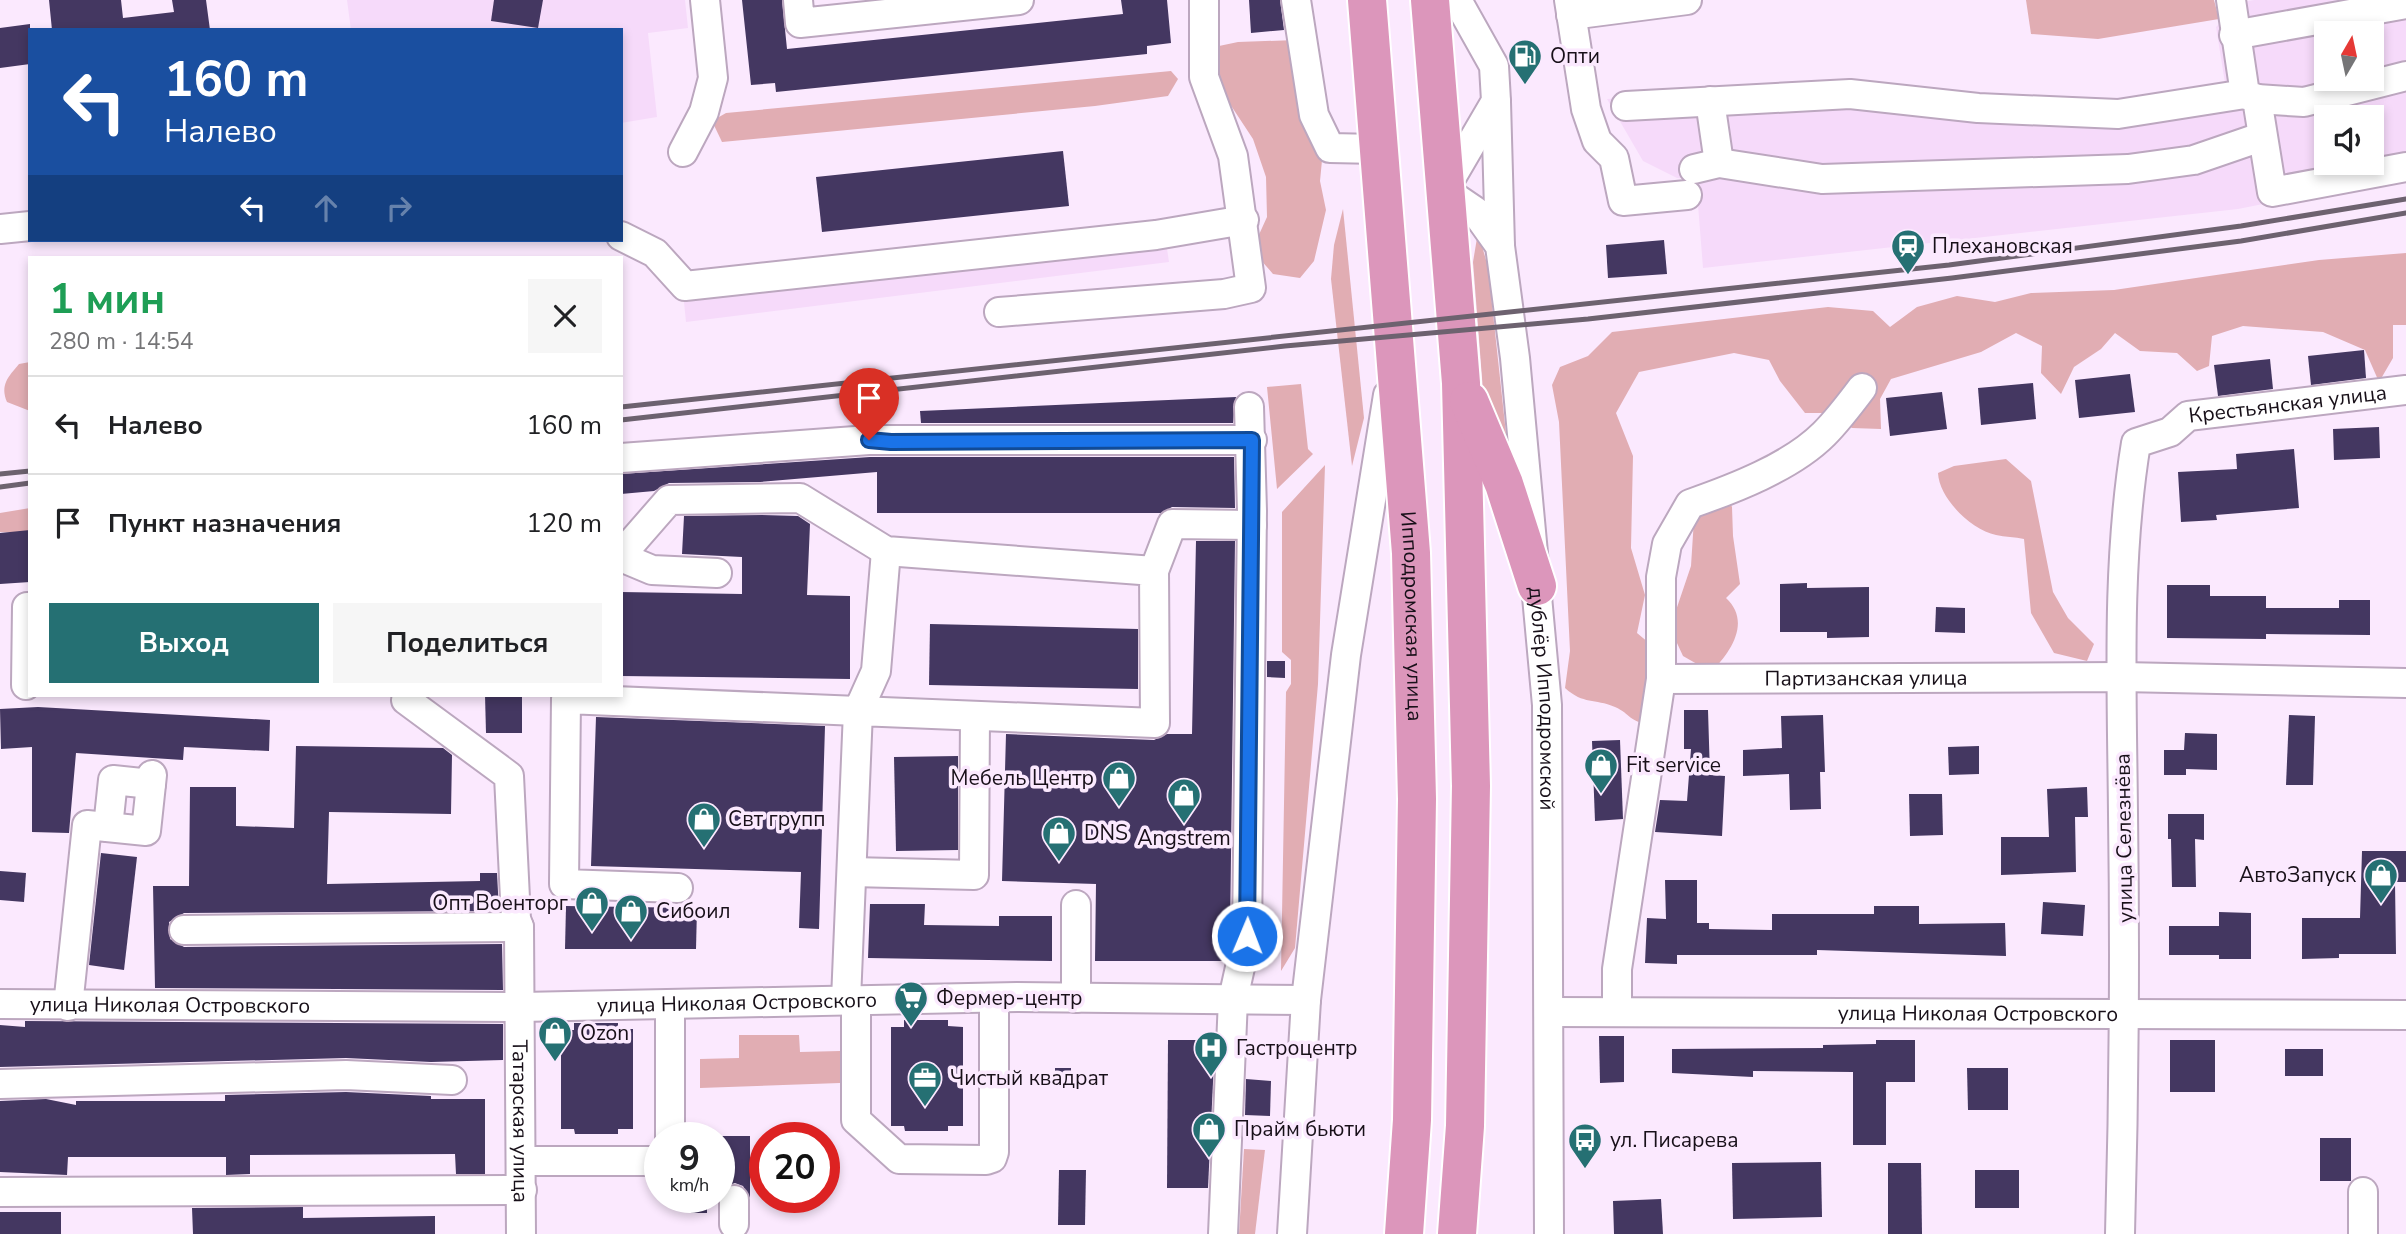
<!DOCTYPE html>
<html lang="ru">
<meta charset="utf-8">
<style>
body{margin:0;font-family:"Nunito Sans",sans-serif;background:#f6f6f6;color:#202124;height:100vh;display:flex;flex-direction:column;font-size:26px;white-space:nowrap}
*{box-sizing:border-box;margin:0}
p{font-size:23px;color:#757577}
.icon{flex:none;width:38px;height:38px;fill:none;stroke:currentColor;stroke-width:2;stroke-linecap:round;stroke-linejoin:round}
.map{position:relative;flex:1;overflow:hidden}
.drawer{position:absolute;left:28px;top:256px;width:595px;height:441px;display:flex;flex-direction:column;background:#fff;border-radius:0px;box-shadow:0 4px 10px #0003}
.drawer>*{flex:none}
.top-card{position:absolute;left:28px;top:28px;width:595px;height:214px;border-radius:0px;box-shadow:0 4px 10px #0003;background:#1a4fa0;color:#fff;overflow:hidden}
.needle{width:46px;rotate:9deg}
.tools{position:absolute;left:2314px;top:21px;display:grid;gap:14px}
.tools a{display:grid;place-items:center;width:70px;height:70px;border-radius:0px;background:#fff;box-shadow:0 4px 10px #0003;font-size:35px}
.speed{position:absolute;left:644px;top:1122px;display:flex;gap:14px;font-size:35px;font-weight:700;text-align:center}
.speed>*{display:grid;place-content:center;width:91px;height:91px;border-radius:50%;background:#fff;box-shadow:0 4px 10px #0003;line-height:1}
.speed small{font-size:18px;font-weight:400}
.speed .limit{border:10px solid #d22;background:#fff;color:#111}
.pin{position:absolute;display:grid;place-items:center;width:60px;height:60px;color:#fff;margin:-72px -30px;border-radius:50% 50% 50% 0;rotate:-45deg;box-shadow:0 0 7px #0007}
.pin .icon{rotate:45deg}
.me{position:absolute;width:77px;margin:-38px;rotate:1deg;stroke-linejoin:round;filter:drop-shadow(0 0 5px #0008)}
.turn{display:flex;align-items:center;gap:24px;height:147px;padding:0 21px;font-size:32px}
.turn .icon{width:91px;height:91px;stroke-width:2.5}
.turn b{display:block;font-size:49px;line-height:60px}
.lanes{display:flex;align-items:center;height:66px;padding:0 21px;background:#0003;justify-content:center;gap:35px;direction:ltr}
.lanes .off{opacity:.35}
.round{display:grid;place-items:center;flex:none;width:74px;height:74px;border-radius:0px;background:#f6f6f6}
.head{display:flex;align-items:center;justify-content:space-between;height:119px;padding:0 21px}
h1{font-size:42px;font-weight:700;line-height:52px;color:#1e9e55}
.button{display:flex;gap:14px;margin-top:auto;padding:14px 21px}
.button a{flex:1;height:80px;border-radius:0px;background:#257073;color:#fff;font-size:28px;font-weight:700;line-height:80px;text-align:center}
.button a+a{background:#f6f6f6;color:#202124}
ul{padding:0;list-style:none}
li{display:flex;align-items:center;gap:21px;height:98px;padding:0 21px;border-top:2px solid #e0e0e0}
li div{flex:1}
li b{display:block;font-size:26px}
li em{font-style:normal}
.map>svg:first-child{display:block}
</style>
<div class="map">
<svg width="2406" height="1234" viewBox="0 0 2406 1234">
<rect width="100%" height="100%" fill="#fbe9fe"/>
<g fill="#f6dafa" fill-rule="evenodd">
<path d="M347,0H685L688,28L648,33L657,117L621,123V30H351Z"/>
<path d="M2254,0H2406V175L2238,209L1703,268L1696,179L1677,178L1643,161L1607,99L1846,86L2111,101L2226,89L2216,27L2242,2ZM2326,33H2371V79H2326ZM2326,117H2371V163H2326Z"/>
<path d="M1166,242L1169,262L686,322L684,302Z"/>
</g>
<g fill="#e1adb3">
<path d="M2026,0H2214L2219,19L2098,39L2031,34Z"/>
<path d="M1296,40L1323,150L1320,181L1326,210L1314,261L1300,278L1273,274L1252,250L1267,217L1266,177L1253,139L1226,98L1219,78V46L1238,42Z"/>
<path d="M1171,71L1178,79L1168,96L1095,106L722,142L712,121L726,113Z"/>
<path d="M1343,209L1364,418L1352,466L1331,279L1334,245Z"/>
<path d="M1478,232L1488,267L1507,443L1483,391L1473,262Z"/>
<path d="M2406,253V325H2393V358L2379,382L2365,350L2323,332L2243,326L2212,336L2209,366L2197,371L2177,353L2140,351L2115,333L2101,349L2074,367L2061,394L2041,373L2042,346L2016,333L1981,352L1891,379L1880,399L1881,429L1852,428L1833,413H1805L1780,381L1769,360L1734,353L1639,372L1616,413L1633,456L1631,548L1645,595L1637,633L1655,648L1649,724C1629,722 1631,714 1615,707C1594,698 1584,705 1565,688L1570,651L1559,422L1552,385L1560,367L1588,356L1612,332L1828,307L1873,311L1890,327L1917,307L1957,296L1995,302L2031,293L2114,290L2319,260Z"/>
<path d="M30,362V411L7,402C0,385 8,377 19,364Z"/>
<path d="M1301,384L1308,449L1313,454L1277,489L1267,387Z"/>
<path d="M2006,459L2031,481L2053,592L2068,618L2094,644L2087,661L2054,653L2031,613L2024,539C2015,537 2005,537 1996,535C1971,530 1939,498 1938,473L1954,466Z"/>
<path d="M1325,465L1318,684L1295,948L1281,971L1286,692L1291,684V660L1282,652V512Z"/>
<path d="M1719,479L1732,507L1733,536L1740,584L1726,598C1752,622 1730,653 1711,672L1683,656L1670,628L1691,566L1694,519Z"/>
<path d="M30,508V533L0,532V513Z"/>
<path d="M739,1035H799L800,1052L840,1051V1083L700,1088V1059L739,1058Z"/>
<path d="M1244,1149L1265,1150L1255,1234H1239Z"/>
</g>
<g fill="#443761">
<path d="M49,0H121L123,18L174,12L172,0H206L210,30H52Z"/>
<path d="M494,0H543L538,28L491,21Z"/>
<path d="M742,0H782L787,49L1123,14L1121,0H1167L1171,43L1147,46V54L776,92L775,83L751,85Z"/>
<path d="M1249,0H1280L1284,30L1251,33Z"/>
<path d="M30,24V64L0,68V28Z"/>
<path d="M1063,151L1069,206L822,232L816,177Z"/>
<path d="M1664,240L1667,274L1608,278L1606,245Z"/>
<path d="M2364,350L2366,378L2311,385L2308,356Z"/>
<path d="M2270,359L2273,389L2218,396L2214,365Z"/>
<path d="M2130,374L2135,412L2079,418L2075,380Z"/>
<path d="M2033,383L2036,419L1981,425L1978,388Z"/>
<path d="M1942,392L1947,429L1890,436L1886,398Z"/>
<path d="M1236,397L1233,423H921L920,411Z"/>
<path d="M2379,427L2380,458L2334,460L2333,429Z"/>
<path d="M2294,449L2299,508L2216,515L2217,520L2181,522L2178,472L2237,469L2236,454Z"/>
<path d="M870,457H1234L1235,508L1172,507L1161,513H877V472L760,482L669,483L654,491L621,494V474Z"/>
<path d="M762,515L798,516L810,524L807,595L850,596V679L621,676V592L742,594V557L682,554L684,516Z"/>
<path d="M30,530V582L0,584V533Z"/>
<path d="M1196,541H1235L1230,934L1224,961H1095L1096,884L1002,881L1006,734L1154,740L1167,734H1192Z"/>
<path d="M1807,583V588L1869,587V637L1827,638V632H1780V584Z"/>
<path d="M2167,585H2210V596H2266V608H2339V600H2370V635L2266,634V639L2167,638Z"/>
<path d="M1936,607L1965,608V633L1935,632Z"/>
<path d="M930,624L1138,629V689L929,685Z"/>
<path d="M1267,661H1285V678L1267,677Z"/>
<path d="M485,695H522V733H486Z"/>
<path d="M38,707L270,720L269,751L184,747L183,760L76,753L69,833L32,832V747L1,749L0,709Z"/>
<path d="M1684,710H1708L1710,775L1725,776L1722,836L1655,832L1660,800L1687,801L1691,749H1684Z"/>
<path d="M1823,715L1825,772H1820L1821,809L1790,810L1789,774L1743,776V750L1782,748L1781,716Z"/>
<path d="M2289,715L2315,716L2313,785H2286Z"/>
<path d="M596,717L825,726L819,929L799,928L801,872L591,866Z"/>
<path d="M2185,733L2217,734V770L2186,769V775H2164V750H2184Z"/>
<path d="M1620,740L1623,819L1595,821L1592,741Z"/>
<path d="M296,746L443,748L452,755L451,814L329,812L327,884L480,881V873H497L499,911L184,913L169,922L170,939L184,947L502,944L503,990L155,988L153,886H189L190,787H236V826L294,828Z"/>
<path d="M1979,746V774L1949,775L1948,747Z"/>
<path d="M958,756V850L896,851L894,757Z"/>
<path d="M2087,787L2088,817H2075L2076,872L2001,875V837H2049L2047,789Z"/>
<path d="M1909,794H1942L1943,835L1910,836Z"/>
<path d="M2168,814H2204V840L2195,839L2196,887H2172L2171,839H2168Z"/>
<path d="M2362,851H2406V882H2395L2396,954H2339V958L2302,959V918H2360Z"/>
<path d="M101,853L137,857L124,970L89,965Z"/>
<path d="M0,871L26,873L24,902L0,900Z"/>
<path d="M1665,880H1697V923H1709V929L1772,930V914H1874V906H1919V924L2005,923L2006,956L1817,950V955H1677V964L1645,963L1647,918L1666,919Z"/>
<path d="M2043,902L2085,905L2083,936L2041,934Z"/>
<path d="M870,904H925L924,925L999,926V916H1052V961L868,958Z"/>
<path d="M566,906L697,908L696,949H565Z"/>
<path d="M2219,912L2251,913V959H2219V955H2169V926H2219Z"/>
<path d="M904,1020H948V1026L963,1027V1126H948V1131H905L904,1126H891V1027H904Z"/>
<path d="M25,1021L503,1024V1060L431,1062L346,1058L0,1067V1025L25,1027Z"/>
<path d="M574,1023H618V1029H633V1129H618V1134H575L574,1129H561V1030H574Z"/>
<path d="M1599,1036H1624V1082L1600,1083Z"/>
<path d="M1168,1040H1215L1208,1188H1167Z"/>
<path d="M1876,1040H1915V1082H1886V1145H1853V1072L1753,1071V1077L1672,1073V1049L1823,1048V1045L1876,1044Z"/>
<rect x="2170" y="1040" width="45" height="52"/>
<rect x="2285" y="1049" width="38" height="27"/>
<rect x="1055" y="1068" width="16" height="16"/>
<path d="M1967,1068H2008V1110H1968Z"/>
<path d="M1246,1079L1271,1081L1270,1116L1245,1115Z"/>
<path d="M346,1092L431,1096V1099H485V1174H456L455,1154L250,1155V1174L226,1175V1157H68L67,1175L0,1172V1101L46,1099L76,1105V1101H225V1095Z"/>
<path d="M719,1136H750V1198L743,1186L735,1183L725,1186L719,1193Z"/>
<rect x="2320" y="1138" width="31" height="43"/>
<path d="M1821,1162L1822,1217L1733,1219L1732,1163Z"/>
<path d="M1888,1163H1921L1922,1234H1888Z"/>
<path d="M1059,1170H1086L1085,1225H1058Z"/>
<rect x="1975" y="1170" width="44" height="38"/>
<rect x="691" y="1197" width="16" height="16"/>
<path d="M1661,1199L1663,1234H1614L1613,1201Z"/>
<path d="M303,1207V1218L435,1216V1234H193L192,1208Z"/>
<rect x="0" y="1212" width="61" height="22"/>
</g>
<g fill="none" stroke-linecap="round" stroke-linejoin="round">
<g stroke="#bca7bf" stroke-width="32">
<g id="minor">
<path d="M798,0L800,23L1019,0"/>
<path d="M1296,0L1314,115L1330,148L1378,149"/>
<path id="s1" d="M1457,0L1494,66L1496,101L1444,190L1475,211L1500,246L1515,358L1547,705L1549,1234"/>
<path d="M1569,0L1586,109L1597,141L1614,158L1623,201L1687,195"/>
<path d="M2231,0L2245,94L2257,99L2272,192L2406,167"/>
<path d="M1571,15L1687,0"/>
<path d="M2234,35L2406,4"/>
<path d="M2257,99L2304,102L2406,76"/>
<path d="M1710,101L1719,163"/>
<path d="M1496,102L1500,246"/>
<path d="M1626,106L1850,94L1978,108L2118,114L2245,94"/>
<path d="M683,152L704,112L713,78L705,0"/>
<path d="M1694,169L1719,163L1822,179L2128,169L2194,160L2261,137"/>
<path d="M0,229L30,226"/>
<path d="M621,236L655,253L685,286L1156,235L1244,220"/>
<path d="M999,312L1224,294L1251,288L1233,156L1204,77V0"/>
<path d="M621,458L869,440H1252"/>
<path d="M621,555L669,500L800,498L886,551L1154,571L1155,723L858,711L846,1000"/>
<path d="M621,557L652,570L717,573"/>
<path d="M1154,571L1172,524L1252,525"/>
<path id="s2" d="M1661,679L2122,677L2406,683"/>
<path d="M26,685L27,607H30"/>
<path id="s3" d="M406,700L509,776L516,919L519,927L521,1234"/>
<path d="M108,827L113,780L151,784"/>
<path d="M852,872L974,875L975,716"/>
<path d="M678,888L564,884L566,699L858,711L876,671L886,551"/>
<path d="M1076,905V998"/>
<path d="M184,930L519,927"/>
<path d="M856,1000V1120L899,1159L986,1160L992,1158L994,1152V998"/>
<path id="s4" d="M0,1004L521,1007L1017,997L1306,1000"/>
<path d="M670,1004V1138"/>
<path d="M68,1006L87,825L146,831L152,775"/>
<path d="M1617,1010V969L1661,679V577L1667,544L1690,504C1733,489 1791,467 1824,434C1838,420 1850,404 1862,388"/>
<path id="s5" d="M1549,1012L2406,1015"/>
<path d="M0,1084L346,1075L452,1080"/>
<path d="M522,1161H660"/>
<path d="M0,1192L522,1190"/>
<path d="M2363,1192V1234"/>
<path d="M734,1224V1200"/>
<path d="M1223,1234L1233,999L1247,936L1252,511L1249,407"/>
<path d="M1292,1234L1306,1000L1346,655L1388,395"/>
<path id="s6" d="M2120,1234C2124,1094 2125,954 2123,814C2122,691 2116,565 2136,443L2170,432L2188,416L2406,390"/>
</g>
</g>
<g stroke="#fff" stroke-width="42">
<g id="highway">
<path id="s7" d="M1367,0L1411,553L1417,799L1412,1120L1404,1234"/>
<path d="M1430,0L1461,383L1471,786L1465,1126L1457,1234"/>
<path d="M1469,401L1504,484L1537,586"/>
</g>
</g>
<use href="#minor" stroke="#fff" stroke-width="28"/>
<use href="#highway" stroke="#dc96bb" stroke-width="38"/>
<g stroke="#6d626f" stroke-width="5">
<path d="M621,407L1949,265L2241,226L2406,199"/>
<path d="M621,420L1285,346L1588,319L1952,278L2241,241L2406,213"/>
<path d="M0,474L30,471"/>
<path d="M0,487L30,483"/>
</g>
</g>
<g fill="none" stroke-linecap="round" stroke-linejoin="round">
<g stroke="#114b97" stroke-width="18">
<path id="route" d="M869,440L891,442L1252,440L1247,936"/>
</g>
<use href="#route" stroke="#1a73e8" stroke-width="12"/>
</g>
<defs>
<g id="fuel-pin" transform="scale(1.75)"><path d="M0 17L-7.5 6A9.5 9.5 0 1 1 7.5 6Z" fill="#257073" stroke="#fbe9fe"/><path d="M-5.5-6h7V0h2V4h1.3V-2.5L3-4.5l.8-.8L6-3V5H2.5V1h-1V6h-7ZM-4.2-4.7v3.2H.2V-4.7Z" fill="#fff"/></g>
<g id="station-pin" transform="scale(1.75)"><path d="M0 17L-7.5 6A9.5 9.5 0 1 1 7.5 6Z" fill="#257073" stroke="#fbe9fe"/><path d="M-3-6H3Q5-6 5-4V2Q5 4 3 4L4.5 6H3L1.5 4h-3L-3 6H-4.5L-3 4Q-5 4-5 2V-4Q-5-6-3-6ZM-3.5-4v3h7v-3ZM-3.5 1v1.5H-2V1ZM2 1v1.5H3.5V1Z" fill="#fff"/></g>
<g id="shop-pin" transform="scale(1.75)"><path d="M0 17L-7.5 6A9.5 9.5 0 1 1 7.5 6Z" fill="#257073" stroke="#fbe9fe"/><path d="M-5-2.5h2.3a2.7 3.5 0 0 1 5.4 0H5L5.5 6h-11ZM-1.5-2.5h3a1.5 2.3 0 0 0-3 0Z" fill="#fff"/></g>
<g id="supermarket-pin" transform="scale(1.75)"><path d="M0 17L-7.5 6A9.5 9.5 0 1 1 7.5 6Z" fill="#257073" stroke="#fbe9fe"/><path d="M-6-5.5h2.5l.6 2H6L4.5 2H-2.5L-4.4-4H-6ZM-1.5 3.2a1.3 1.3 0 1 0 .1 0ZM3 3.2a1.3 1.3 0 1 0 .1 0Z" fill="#fff"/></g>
<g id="hospital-pin" transform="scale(1.75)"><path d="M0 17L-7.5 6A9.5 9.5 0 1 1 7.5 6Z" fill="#257073" stroke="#fbe9fe"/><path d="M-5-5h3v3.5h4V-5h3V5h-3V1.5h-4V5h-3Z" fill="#fff"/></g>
<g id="office-pin" transform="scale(1.75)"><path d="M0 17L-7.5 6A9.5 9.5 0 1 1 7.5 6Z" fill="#257073" stroke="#fbe9fe"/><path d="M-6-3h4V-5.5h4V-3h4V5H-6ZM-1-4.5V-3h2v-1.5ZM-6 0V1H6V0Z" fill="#fff"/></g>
<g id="bus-pin" transform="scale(1.75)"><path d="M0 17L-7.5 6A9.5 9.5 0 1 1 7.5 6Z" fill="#257073" stroke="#fbe9fe"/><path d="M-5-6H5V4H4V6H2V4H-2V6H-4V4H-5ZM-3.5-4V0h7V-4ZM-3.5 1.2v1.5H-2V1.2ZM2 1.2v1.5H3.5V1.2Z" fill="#fff"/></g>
</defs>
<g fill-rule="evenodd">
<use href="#fuel-pin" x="1525" y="56"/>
<use href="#station-pin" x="1908" y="246"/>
<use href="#shop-pin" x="1601" y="765"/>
<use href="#shop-pin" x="1119" y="778"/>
<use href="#shop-pin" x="1184" y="795"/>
<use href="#shop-pin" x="704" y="819"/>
<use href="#shop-pin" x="1059" y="833"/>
<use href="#shop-pin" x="2381" y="875"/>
<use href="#shop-pin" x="592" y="903"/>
<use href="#shop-pin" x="631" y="911"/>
<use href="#supermarket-pin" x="911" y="998"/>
<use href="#shop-pin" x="555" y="1033"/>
<use href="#hospital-pin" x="1211" y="1048"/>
<use href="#office-pin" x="925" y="1078"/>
<use href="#shop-pin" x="1209" y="1129"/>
<use href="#bus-pin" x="1585" y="1140"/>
</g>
<g text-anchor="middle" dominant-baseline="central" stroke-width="7" stroke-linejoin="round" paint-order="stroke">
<g font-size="21" fill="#181019" stroke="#fbe9fe" text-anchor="start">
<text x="1550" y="56">Опти</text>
<text x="1932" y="246">Плехановская</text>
<text x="1626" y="765">Fit service</text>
<text x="1094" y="778" text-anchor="end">Мебель Центр</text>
<text x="728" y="819">Свт групп</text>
<text x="1084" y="833">DNS</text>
<text x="1184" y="838" text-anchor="middle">Angstrem</text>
<text x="2356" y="875" text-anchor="end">АвтоЗапуск</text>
<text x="568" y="903" text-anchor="end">Опт Военторг</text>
<text x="656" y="911">Сибоил</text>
<text x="936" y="998">Фермер-центр</text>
<text x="580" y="1033">Ozon</text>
<text x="1236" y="1048">Гастроцентр</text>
<text x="950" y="1078">Чистый квадрат</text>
<text x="1234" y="1129">Прайм бьюти</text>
<text x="1610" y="1140">ул. Писарева</text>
</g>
<g font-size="21" fill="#181019" stroke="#fbe9fe">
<text stroke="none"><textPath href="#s6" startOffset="952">Крестьянская улица</textPath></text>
<text stroke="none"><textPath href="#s7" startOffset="618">Ипподромская улица</textPath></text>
<text stroke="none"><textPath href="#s2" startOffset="205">Партизанская улица</textPath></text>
<text stroke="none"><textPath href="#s1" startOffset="749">дублёр Ипподромской</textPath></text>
<text transform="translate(2124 838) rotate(-91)">улица Селезнёва</text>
<text stroke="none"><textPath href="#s4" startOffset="737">улица Николая Островского</textPath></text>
<text stroke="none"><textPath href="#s4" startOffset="170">улица Николая Островского</textPath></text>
<text stroke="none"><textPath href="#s5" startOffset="429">улица Николая Островского</textPath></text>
<text stroke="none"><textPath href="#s3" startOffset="474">Татарская улица</textPath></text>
</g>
</g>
</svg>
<div class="tools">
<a><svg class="needle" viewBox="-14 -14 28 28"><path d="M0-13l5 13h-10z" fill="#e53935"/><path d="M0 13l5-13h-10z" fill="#757577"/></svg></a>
<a><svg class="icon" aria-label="sound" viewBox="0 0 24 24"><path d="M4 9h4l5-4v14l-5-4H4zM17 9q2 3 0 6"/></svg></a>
</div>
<div class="speed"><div>9<small>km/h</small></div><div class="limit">20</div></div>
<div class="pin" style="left:869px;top:440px;background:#d93025"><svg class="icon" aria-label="arrive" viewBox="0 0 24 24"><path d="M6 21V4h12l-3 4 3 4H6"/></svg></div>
<svg class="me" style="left:1247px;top:936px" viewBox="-20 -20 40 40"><circle r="17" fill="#1a73e8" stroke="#fff" stroke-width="3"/><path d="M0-11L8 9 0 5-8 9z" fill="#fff"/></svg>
<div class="top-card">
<div class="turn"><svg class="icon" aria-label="left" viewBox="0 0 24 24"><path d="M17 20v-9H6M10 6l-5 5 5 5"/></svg><div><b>160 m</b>Налево</div></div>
<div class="lanes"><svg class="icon" aria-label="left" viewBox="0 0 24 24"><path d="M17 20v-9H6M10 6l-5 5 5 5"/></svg><svg class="icon off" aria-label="ahead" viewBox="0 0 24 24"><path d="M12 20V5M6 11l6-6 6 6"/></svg><svg class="icon off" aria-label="right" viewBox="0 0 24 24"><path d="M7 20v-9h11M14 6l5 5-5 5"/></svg></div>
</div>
<section class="drawer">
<div class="head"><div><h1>1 мин</h1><p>280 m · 14:54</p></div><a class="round"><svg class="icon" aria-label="close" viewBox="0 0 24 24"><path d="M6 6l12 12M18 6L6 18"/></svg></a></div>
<ul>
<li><svg class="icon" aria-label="left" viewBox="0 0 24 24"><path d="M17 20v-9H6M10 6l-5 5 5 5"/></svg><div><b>Налево</b></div><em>160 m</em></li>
<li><svg class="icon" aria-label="arrive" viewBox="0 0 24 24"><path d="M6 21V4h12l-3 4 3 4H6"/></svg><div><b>Пункт назначения</b></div><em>120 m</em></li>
</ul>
<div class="button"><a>Выход</a><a>Поделиться</a></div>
</section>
</div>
